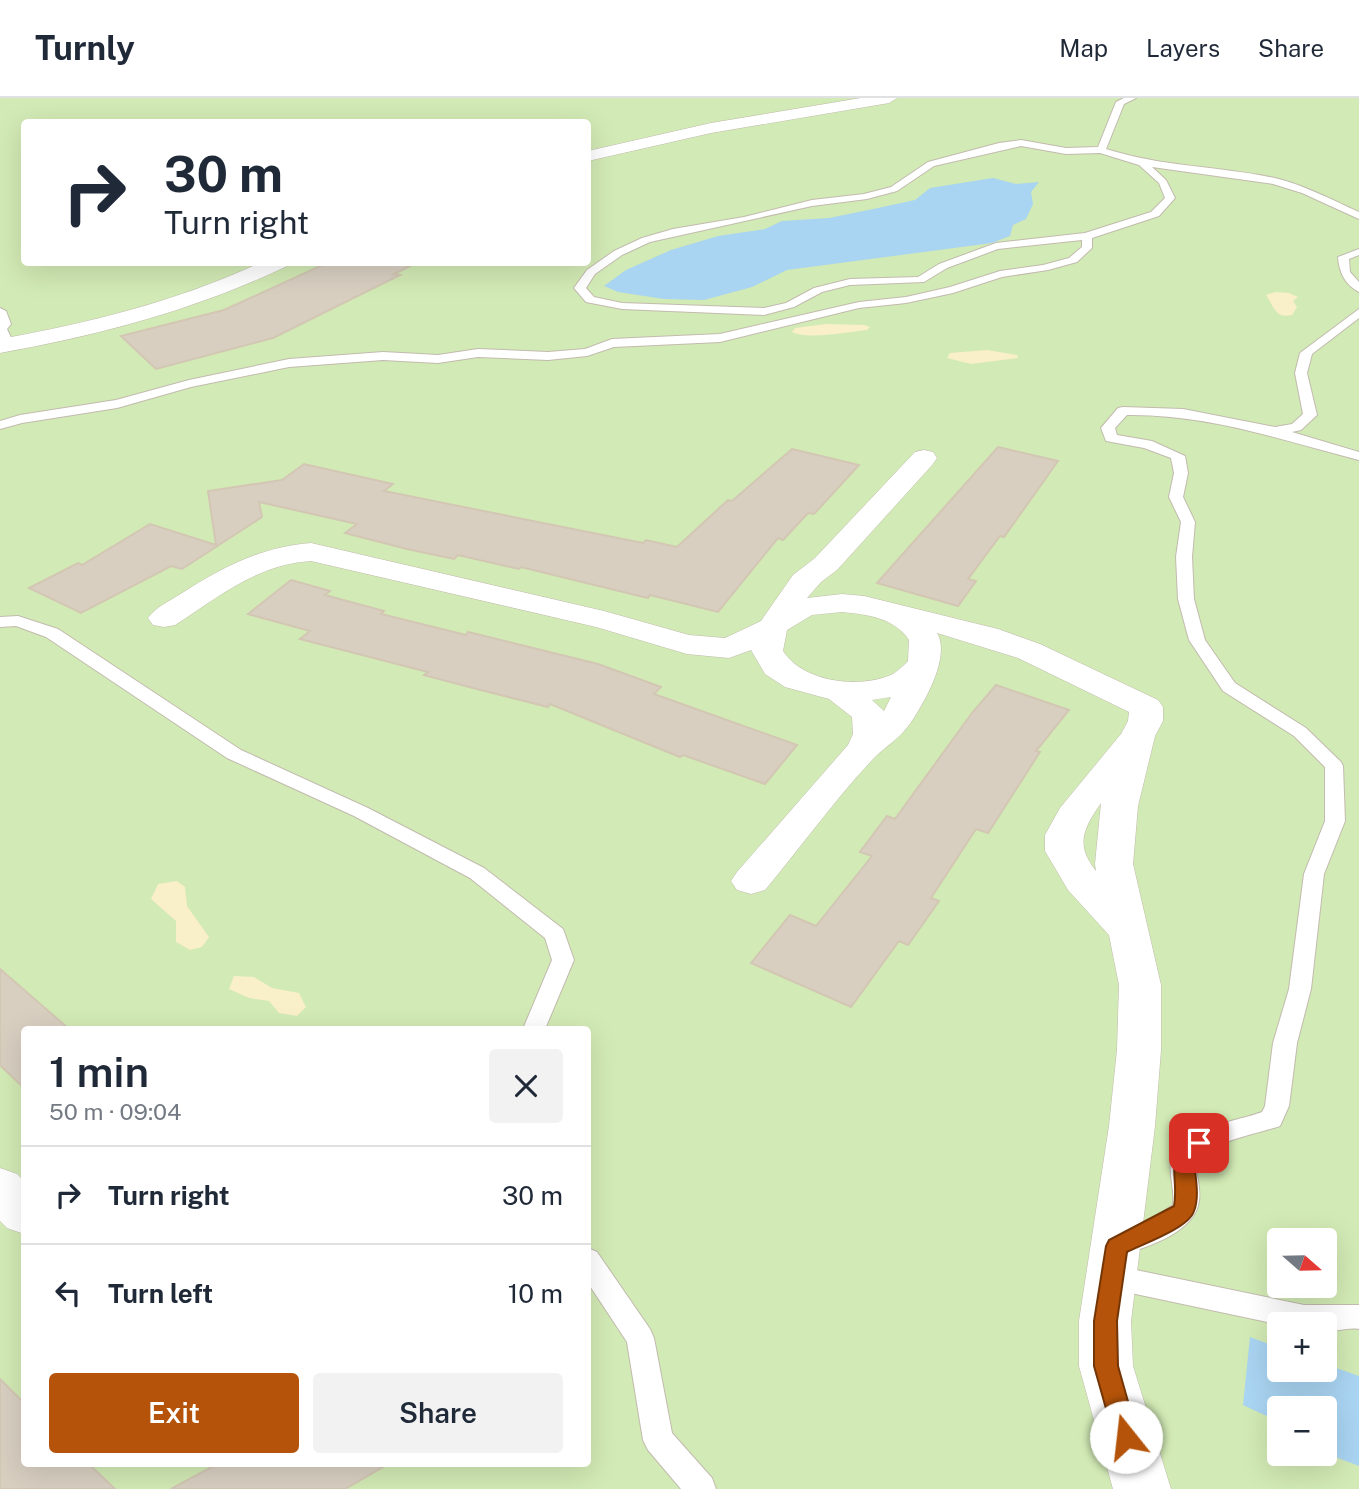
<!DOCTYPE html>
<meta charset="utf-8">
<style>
body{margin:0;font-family:"Public Sans",sans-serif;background:#f2f2f3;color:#1f2937;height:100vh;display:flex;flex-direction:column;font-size:26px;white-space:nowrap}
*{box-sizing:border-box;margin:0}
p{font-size:23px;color:#747a83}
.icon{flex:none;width:38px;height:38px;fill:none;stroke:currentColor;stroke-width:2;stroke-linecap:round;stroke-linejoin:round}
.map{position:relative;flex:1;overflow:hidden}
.drawer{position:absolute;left:21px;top:928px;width:570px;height:441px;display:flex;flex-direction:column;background:#fff;border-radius:7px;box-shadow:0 7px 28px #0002}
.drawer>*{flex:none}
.hud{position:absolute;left:21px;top:21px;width:570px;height:147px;border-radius:7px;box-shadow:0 7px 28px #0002;background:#fff;color:#1f2937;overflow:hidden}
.needle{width:46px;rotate:110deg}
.tools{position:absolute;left:1267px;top:1130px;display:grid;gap:14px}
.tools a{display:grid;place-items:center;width:70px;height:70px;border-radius:7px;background:#fff;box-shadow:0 7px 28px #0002;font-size:35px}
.pin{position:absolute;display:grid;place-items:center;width:60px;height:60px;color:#fff;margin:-30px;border-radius:14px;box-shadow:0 4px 10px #0006}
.me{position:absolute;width:77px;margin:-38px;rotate:344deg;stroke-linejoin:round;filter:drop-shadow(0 0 5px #0008)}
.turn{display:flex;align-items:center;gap:24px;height:147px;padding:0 28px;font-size:32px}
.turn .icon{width:91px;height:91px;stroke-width:2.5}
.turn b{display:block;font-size:49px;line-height:60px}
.round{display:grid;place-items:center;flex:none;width:74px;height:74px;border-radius:7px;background:#f2f2f3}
.summary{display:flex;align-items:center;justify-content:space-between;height:119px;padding:0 28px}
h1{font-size:42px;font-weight:600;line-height:52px}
.button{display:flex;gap:14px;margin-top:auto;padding:14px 28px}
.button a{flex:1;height:80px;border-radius:7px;background:#b45309;color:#fff;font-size:28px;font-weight:600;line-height:80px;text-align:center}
.button a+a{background:#f2f2f3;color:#1f2937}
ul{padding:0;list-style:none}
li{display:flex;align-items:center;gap:21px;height:98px;padding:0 28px;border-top:2px solid #e0e1e3}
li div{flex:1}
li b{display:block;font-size:26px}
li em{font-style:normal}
header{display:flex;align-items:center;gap:42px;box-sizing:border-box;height:98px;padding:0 35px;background:#fff;border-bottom:2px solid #e0e1e3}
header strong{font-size:33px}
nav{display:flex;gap:38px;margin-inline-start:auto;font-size:24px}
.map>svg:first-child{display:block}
</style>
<header>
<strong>Turnly</strong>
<nav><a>Map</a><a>Layers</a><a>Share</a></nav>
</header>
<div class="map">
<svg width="1359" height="1391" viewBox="0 0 1359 1391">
<rect width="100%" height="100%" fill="#f6f3ec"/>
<path fill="#d2eab5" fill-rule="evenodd" d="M0,0H1359V1391H0ZM24,24H588V164H24ZM24,931H588V1365H24ZM1279,1143H1325V1188H1279ZM1279,1227H1325V1272H1279ZM1279,1311H1325V1356H1279Z"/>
<g fill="#f9efc9">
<path d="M1275,194L1289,195L1298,199L1293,203L1297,209L1292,217C1276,221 1274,209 1266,197Z"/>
<path d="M826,226L864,227L870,229L867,232C848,234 808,242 792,234L795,230Z"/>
<path d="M987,252L1017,257L1018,260L971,266L947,260L950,255Z"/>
<path d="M177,783L185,789L187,808L209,839L202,849L190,852L176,844V823L151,801L158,786Z"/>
<path d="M234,878L254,879L272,890L299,895L306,909L297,918L279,915L269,903L249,900L229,891Z"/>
</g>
<g fill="#a9d4f2">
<path d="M993,80L1016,86L1039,84L1031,94L1033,106L1026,121L1013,127L1010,138L992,145L787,172L752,189L704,202L664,201L618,194L604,188L626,172L671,152L718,138L765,131L782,123L829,120L878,110L915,102L930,90Z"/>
<path d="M1250,1239L1279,1250V1272H1325V1266L1359,1278V1368L1325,1355V1311H1279V1335L1271,1320L1243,1307Z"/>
</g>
<g fill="#d8cfc1" stroke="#d3c7b4" stroke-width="2">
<path d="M329,164H418L394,176L400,177L273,240L156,271L121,238L224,212Z"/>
<path d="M998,349L1058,363L1004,439L1000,438L968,481L976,483L958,508L877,485Z"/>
<path d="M792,351L859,367L814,416L808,415L783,442L778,440L718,514L650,497L648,500L521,469L519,471L458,457L454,461L407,451L345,435L357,426L259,404L262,419L182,471L171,468L81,515L29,490L78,465L82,467L150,426L216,447L208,393L282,382L304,366L393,386L384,393L643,445L646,442L677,449L728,402L732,403Z"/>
<path d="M291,482L330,493L325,497L384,513L381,516L466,537L468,534L598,566L661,589L654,596L797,647L765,686L683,657L680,659L550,606L548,609L473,590L424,577L428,574L300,541L310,533L248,516Z"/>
<path d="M996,587L1069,612L1036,653L1040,654L988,735L976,731L931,800L939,803L908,847L899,843L851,909L751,865L790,817L816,828L872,758L860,754L887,718L895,721L972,615Z"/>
<path d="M0,871L69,931H24V990L0,967Z"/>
<path d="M0,1281L24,1305V1365H88L115,1391H0Z"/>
<path d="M219,1365H390L345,1391H171Z"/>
</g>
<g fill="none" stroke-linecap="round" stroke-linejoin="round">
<g stroke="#c2bbae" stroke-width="2">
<g id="lane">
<path d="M1124,0H1136L1124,6L1106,51C1163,69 1218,68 1275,80C1304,87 1332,102 1359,114V121L1302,95L1273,86L1152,69L1166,82L1175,100L1159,118L1092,140V150L1077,164L1048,172L1002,179L953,195L906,205L859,210L720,244L614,249L587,258L548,262L478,259L438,265L383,262L289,269L191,289L117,310L22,325L0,331V323L20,317L116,302L189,282L289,261L383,254L438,257L478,251L548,254L585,251L612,241L720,236L859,204L906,199L950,189L1000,173L1043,167L1069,160L1082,149V142L998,151L947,170L924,184L850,187L822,194L794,209L764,217L622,211L586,204L574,190L587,172L614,153L642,140L673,131L744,119L812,102L864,96L891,89L928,64L999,45L1021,42L1066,50L1098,49L1116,4ZM1021,48L1066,56L1100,55L1139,67L1159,85L1165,100L1151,114L1085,135L996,145L939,166L918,179L850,181L814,190L786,205L764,210L622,205L594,199L586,190L595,176L622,157L650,144L812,108L867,101L897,93L934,68Z"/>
<path d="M1359,151V157L1349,161L1350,174L1359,184V194C1345,187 1339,174 1338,159Z"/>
<path d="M0,210L6,213L11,226L7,231L14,246L12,249H4L0,242Z"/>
<path d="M1359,211V220L1312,256L1307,275L1317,317L1301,332L1292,334L1359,354V362C1281,342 1209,316 1127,317L1115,330L1117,337L1152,343L1185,358L1188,375L1183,399L1195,424L1192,459L1194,501L1205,542L1235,585L1306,630L1341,664L1343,668L1345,723L1324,776L1311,891L1297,945L1289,1008L1280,1028C1260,1035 1204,1045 1196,1064C1196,1077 1201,1091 1199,1103C1195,1135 1146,1149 1120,1158L1111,1155L1107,1147L1111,1139L1153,1120L1173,1107C1175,1092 1169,1078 1171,1064C1176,1030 1236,1024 1262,1014L1265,1008L1273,945L1289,891L1304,776L1325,723V669L1294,638L1223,593L1189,542L1178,501L1176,459L1181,424L1169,399L1174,375L1171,360L1144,350L1106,343L1101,330L1118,310L1123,309L1183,311L1275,329L1292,326L1303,316L1295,275L1300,255Z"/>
<path d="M18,518L58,531L241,652L368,710L484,770L563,831L574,862L545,931H523L552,862L545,840L470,780L354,718L227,660L46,539L16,528L0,529V519Z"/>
<path d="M588,1150L597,1154L650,1231L654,1240L672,1335L712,1380L716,1391H681L648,1352L643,1342L627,1244L588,1185Z"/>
<path d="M1112,1167L1304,1207H1359V1231C1347,1229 1337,1234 1325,1233V1227H1282L1112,1191L1102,1187L1099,1179L1102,1171Z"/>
</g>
</g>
<g stroke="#c2bbae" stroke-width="1">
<g id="street">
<path d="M861,0H897L889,5L711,35L588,63V53L711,25Z"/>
<path d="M262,164H290L287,168C195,212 100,237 0,255V241C90,225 178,203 262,164Z"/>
<path d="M924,352L933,354L937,360L933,366L837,472L821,484L807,500L842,496L864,498L998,531L1040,546L1158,602L1163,609V623L1155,638L1138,708L1133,766L1161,887V952L1155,1028L1131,1223L1133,1268L1171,1391H1113L1079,1268V1223L1109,1028L1117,952L1119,887L1109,837L1068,792L1045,753V737L1060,710L1121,636L1128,623L1129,614L1018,560L937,535C950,556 928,598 915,618C901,641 890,644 874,660C835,701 801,749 765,792L751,796L737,792L731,783L737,774L848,647L853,636L852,619L829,601L785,589L765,576L751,552L729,560L687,556L596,529L311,463C258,466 218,499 175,527L164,529L153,527L148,520C156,509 168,504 179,497C221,470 260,449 311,445L604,513L689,537L725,540L761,523L793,477L815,460L915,354ZM842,514C866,516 895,520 909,542L908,563C903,568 897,574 891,577C858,591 803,584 783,553L787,532L812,517ZM891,599L884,613L872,602ZM1101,705L1095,766L1096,773C1075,747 1083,731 1101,705Z"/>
<path d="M0,1070L17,1076L24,1083V1136L7,1130L0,1123Z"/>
</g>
</g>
<use href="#lane" fill="#fff" fill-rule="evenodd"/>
<use href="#street" fill="#fff" fill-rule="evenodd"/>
</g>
<path fill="#b45309" stroke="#753606" stroke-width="2" d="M1199,1037L1206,1040L1209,1045L1194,1062C1195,1078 1200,1098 1194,1113C1189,1130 1143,1146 1127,1154L1117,1223L1118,1268L1138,1339L1135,1347L1126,1350L1118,1347L1114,1339L1094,1268V1223L1106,1148L1109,1142L1174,1108C1180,1079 1160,1050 1199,1037Z"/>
</svg>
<div class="tools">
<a><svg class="needle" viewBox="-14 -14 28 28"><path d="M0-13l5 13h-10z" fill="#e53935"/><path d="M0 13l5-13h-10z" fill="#747a83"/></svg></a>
<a>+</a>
<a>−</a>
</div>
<div class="pin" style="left:1199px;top:1045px;background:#d93025"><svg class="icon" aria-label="arrive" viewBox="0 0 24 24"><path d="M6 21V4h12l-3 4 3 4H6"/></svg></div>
<svg class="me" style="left:1126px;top:1339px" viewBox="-20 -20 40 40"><circle r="19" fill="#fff"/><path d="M0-13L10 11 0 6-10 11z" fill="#b45309"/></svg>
<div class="hud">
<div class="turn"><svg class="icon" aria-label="right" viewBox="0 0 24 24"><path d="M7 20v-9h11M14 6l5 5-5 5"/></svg><div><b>30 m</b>Turn right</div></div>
</div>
<section class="drawer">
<div class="summary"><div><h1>1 min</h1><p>50 m · 09:04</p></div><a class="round"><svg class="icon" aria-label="close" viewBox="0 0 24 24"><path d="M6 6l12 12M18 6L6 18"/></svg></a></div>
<ul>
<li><svg class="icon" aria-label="right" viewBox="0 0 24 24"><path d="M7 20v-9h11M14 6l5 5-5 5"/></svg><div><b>Turn right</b></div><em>30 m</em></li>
<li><svg class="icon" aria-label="left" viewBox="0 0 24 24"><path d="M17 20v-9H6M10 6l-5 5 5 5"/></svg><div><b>Turn left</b></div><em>10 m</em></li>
</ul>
<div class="button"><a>Exit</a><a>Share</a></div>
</section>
</div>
